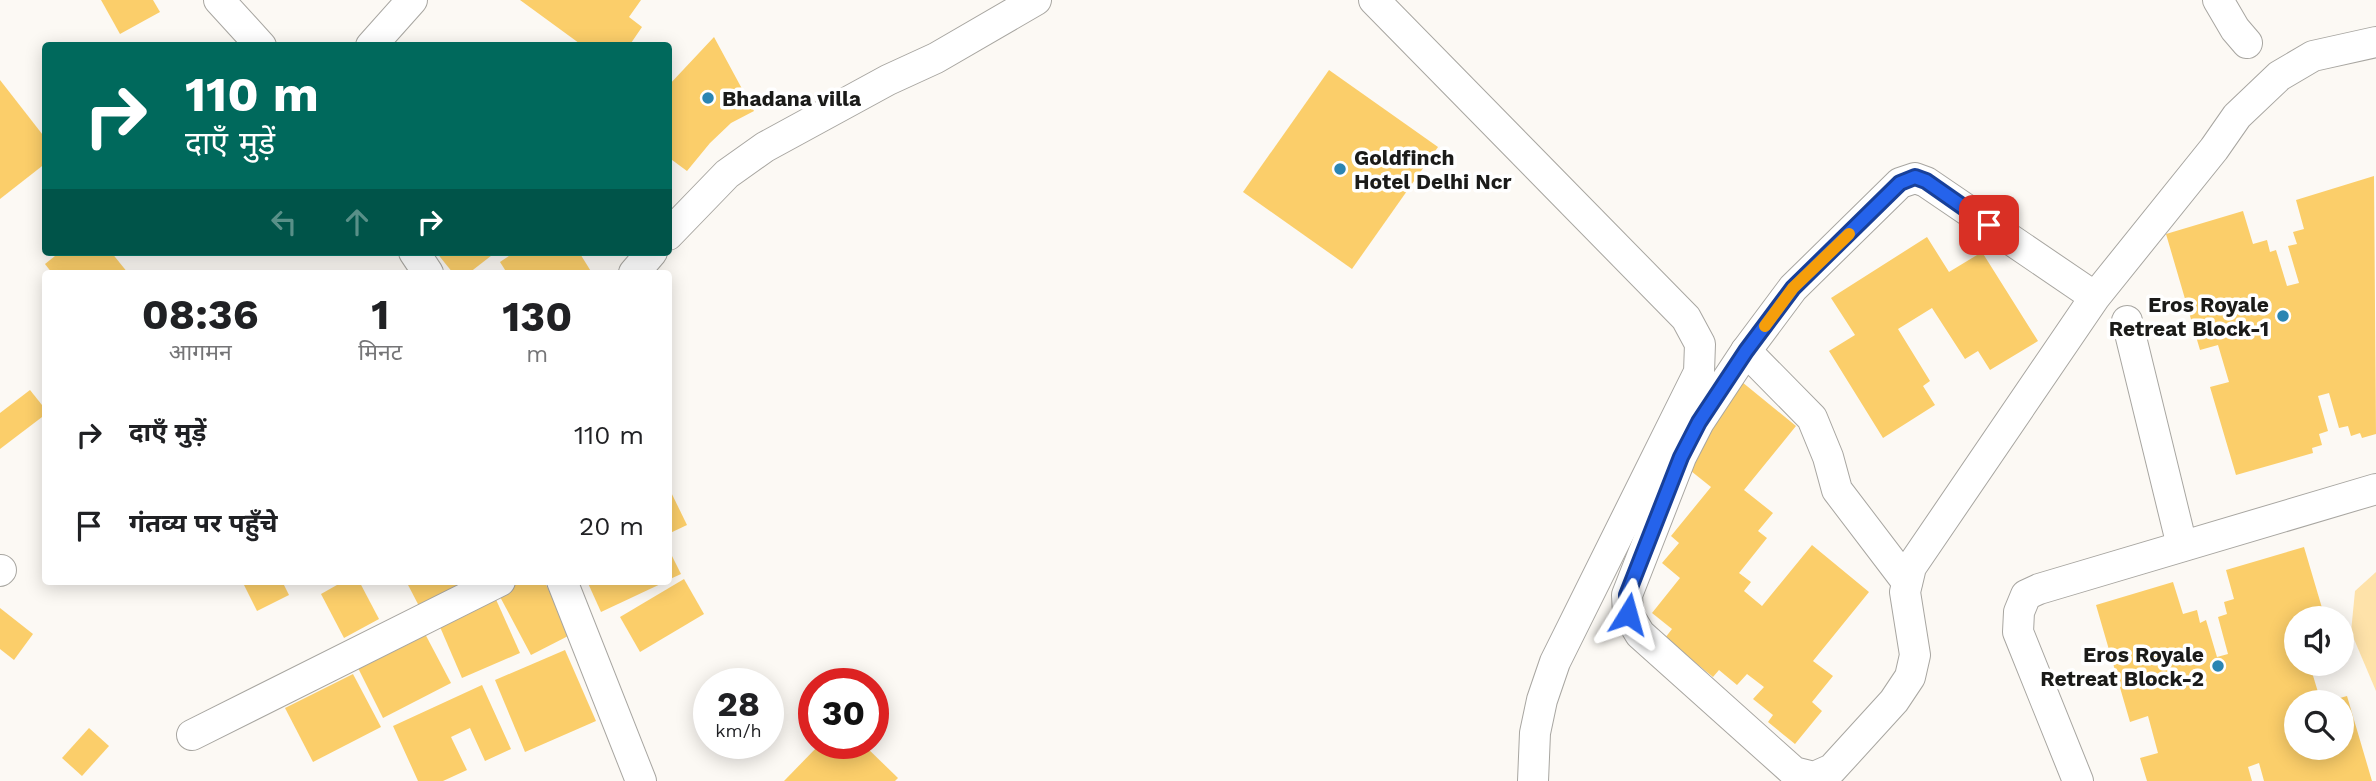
<!DOCTYPE html>
<html lang="hi">
<meta charset="utf-8">
<style>
body{margin:0;font-family:"Work Sans","Noto Sans Devanagari",sans-serif;background:#f2f2f2;color:#202124;height:100vh;display:flex;flex-direction:column;font-size:26px;white-space:nowrap}
*{box-sizing:border-box;margin:0}
p{font-size:23px;color:#757577}
.icon{flex:none;width:38px;height:38px;fill:none;stroke:currentColor;stroke-width:2;stroke-linecap:round;stroke-linejoin:round}
.map{position:relative;flex:1;overflow:hidden}
.side{position:absolute;left:42px;top:270px;width:630px;height:315px;display:flex;flex-direction:column;background:#fff;border-radius:7px;box-shadow:0 4px 18px #0003}
.side>*{flex:none}
.hud{position:absolute;left:42px;top:42px;width:630px;height:214px;border-radius:7px;box-shadow:0 4px 18px #0003;background:#00695c;color:#fff;overflow:hidden}
.controls{position:absolute;left:2284px;top:606px;display:grid;gap:14px}
.controls a{display:grid;place-items:center;width:70px;height:70px;border-radius:50%;background:#fff;box-shadow:0 4px 18px #0003;font-size:35px}
.speed{position:absolute;left:693px;top:668px;display:flex;gap:14px;font-size:35px;font-weight:700;text-align:center}
.speed>*{display:grid;place-content:center;width:91px;height:91px;border-radius:50%;background:#fff;box-shadow:0 4px 18px #0003;line-height:1}
.speed small{font-size:18px;font-weight:400}
.speed .limit{border:10px solid #d22;background:#fff;color:#111}
.pin{position:absolute;display:grid;place-items:center;width:60px;height:60px;color:#fff;margin:-30px;border-radius:14px;box-shadow:0 4px 10px #0006}
.me{position:absolute;width:77px;margin:-38px;rotate:8deg;stroke-linejoin:round;filter:drop-shadow(0 0 5px #0008)}
.turn{display:flex;align-items:center;gap:24px;height:147px;padding:0 28px;font-size:32px}
.turn .icon{width:91px;height:91px;stroke-width:2.5}
.turn b{display:block;font-size:49px;line-height:60px}
.lanes{display:flex;align-items:center;height:66px;padding:0 28px;background:#0003;justify-content:center;gap:35px;direction:ltr}
.lanes .off{opacity:.35}
.eta{display:flex;justify-content:space-evenly;align-items:center;height:119px;text-align:center}
.eta b{font-size:42px;font-weight:700;line-height:49px}
ul{padding:0;list-style:none}
li{display:flex;align-items:center;gap:21px;height:91px;padding:0 28px}
li div{flex:1}
li b{display:block;font-size:26px}
li em{font-style:normal}
.map>svg:first-child{display:block}
</style>
<div class="map">
<svg width="2376" height="781" viewBox="0 0 2376 781">
<rect width="100%" height="100%" fill="#fcf9f4"/>
<path fill="#fee2a9" d="M2376,572V691L2351,632L2355,591Z"/>
<g fill="#fbce6a">
<path d="M101,0H153L160,12L120,34Z"/>
<path d="M520,0H641L629,17L642,27L629,46H583Z"/>
<path d="M714,37L754,111L731,123L710,143L687,171L668,157V86Z"/>
<path d="M1329,70L1438,147L1352,269L1243,192Z"/>
<path d="M0,80L46,139V163L0,199Z"/>
<path d="M2374,176L2376,434L2362,438L2360,433L2351,436L2348,426L2339,428L2329,393L2318,396L2328,431L2319,434L2322,445L2312,448L2313,453L2236,475L2210,387L2229,382L2218,345L2200,350L2166,234L2243,211L2253,244L2267,240L2270,252L2276,250L2287,286L2299,283L2288,246L2297,244L2293,232L2304,229L2296,200Z"/>
<path d="M1927,237L1949,272L1982,252L2038,341L1990,370L1978,351L1965,359L1932,308L1898,329L1930,381L1923,386L1935,405L1883,438L1829,351L1855,335L1831,298Z"/>
<path d="M60,252H111L128,273H52L45,264Z"/>
<path d="M436,252H496L469,273H453Z"/>
<path d="M515,252H579L592,273H507L500,262Z"/>
<path d="M1742,382L1796,426L1744,490L1773,513L1758,531L1767,538L1739,573L1751,582L1744,591L1762,606L1812,545L1869,592L1813,661L1833,676L1812,702L1822,711L1795,744L1768,722L1773,715L1753,699L1764,687L1747,674L1737,685L1719,670L1713,677L1665,638L1672,629L1652,613L1680,578L1662,563L1679,543L1671,536L1711,487L1686,467L1694,441Z"/>
<path d="M30,390L46,410V414L0,449V413Z"/>
<path d="M668,486L687,525L668,534Z"/>
<path d="M2304,547L2325,618H2296V663L2329,664L2311,669L2321,702H2296V747H2342V702L2329,701L2347,696L2372,781H2264L2259,763L2248,767L2252,781H2147L2140,758L2158,753L2148,716L2130,722L2096,605L2173,582L2183,614L2197,610L2200,623L2206,620L2217,657L2228,654L2218,617L2227,614L2224,602L2234,599L2226,570Z"/>
<path d="M668,548L681,574L668,580Z"/>
<path d="M684,579L704,614L640,652L620,617Z"/>
<path d="M242,581H282L289,595L257,611Z"/>
<path d="M344,581H359L379,619L344,638L321,594Z"/>
<path d="M406,581H459L461,586L420,608Z"/>
<path d="M520,581H544L572,634L531,655L498,593Z"/>
<path d="M587,581H667L601,612Z"/>
<path d="M494,595L520,653L462,678L437,620Z"/>
<path d="M0,608L33,634L14,660L0,649Z"/>
<path d="M423,630L451,683L383,718L356,664Z"/>
<path d="M565,650L596,721L525,752L495,680Z"/>
<path d="M353,674L381,727L313,762L285,708Z"/>
<path d="M482,685L511,749L485,761L470,728L451,737L467,770L443,781H418L393,726Z"/>
<path d="M89,728L109,746L82,776L62,758Z"/>
<path d="M820,744H863L898,778L895,781H784Z"/>
</g>
<g fill="none" stroke-linecap="round" stroke-linejoin="round">
<g stroke="#a8a6a1" stroke-width="32">
<g id="minor">
<path d="M219,0L261,46"/>
<path d="M1374,0L1686,318L1700,344L1699,372L1555,662L1542,700L1535,733L1533,781"/>
<path d="M2218,0L2235,29L2247,43"/>
<path d="M371,46L412,0"/>
<path d="M668,235L727,174L765,147L888,80L936,58L1036,0"/>
<path d="M414,252L428,273"/>
<path d="M634,273L652,252"/>
<path d="M2095,297L1926,182L1915,178L1900,183L1793,288L1746,351L1699,422L1681,457L1627,595L1628,614L1640,634L1794,772L1814,777L1832,769L1894,701L1910,677L1915,655L1905,592L1911,567L2095,297L2214,149L2237,116L2279,76L2313,56L2376,42"/>
<path d="M2127,321L2182,546"/>
<path d="M1746,351L1812,418L1828,457L1837,490L1907,582"/>
<path d="M0,571L1,570"/>
<path d="M562,581L641,781"/>
<path d="M192,735L500,581"/>
<path d="M2078,781L2018,632L2019,612L2026,595L2039,589L2376,489"/>
</g>
</g>
<use href="#minor" stroke="#fff" stroke-width="30"/>
</g>
<g fill="none" stroke-linecap="round" stroke-linejoin="round">
<g stroke="#184099" stroke-width="18">
<path id="route" d="M1628,614L1627,595L1681,457L1699,422L1746,351L1793,288L1900,183L1915,177L1926,181L1989,225"/>
</g>
<use href="#route" stroke="#2563eb" stroke-width="12"/>
<path stroke="#f59e0b" stroke-width="12" d="M1765,326L1793,288L1849,234"/>
</g>
<g fill="#2b85b2" stroke="#fff" stroke-width="2.5">
<circle cx="708" cy="98" r="7"/>
<circle cx="1340" cy="169" r="7"/>
<circle cx="2283" cy="316" r="7"/>
<circle cx="2218" cy="666" r="7"/>
</g>
<g text-anchor="middle" dominant-baseline="central" stroke-width="7" stroke-linejoin="round" paint-order="stroke">
<g font-size="21" font-weight="bold" fill="#1b1b19" stroke="#fff" text-anchor="start">
<text x="722" y="98">Bhadana villa</text>
<text x="1354" y="157">Goldfinch<tspan x="1354" dy="24">Hotel Delhi Ncr</tspan></text>
<text x="2269" y="304" text-anchor="end">Eros Royale<tspan x="2269" dy="24">Retreat Block-1</tspan></text>
<text x="2204" y="654" text-anchor="end">Eros Royale<tspan x="2204" dy="24">Retreat Block-2</tspan></text>
</g>
</g>
</svg>
<div class="controls">
<a><svg class="icon" aria-label="sound" viewBox="0 0 24 24"><path d="M4 9h4l5-4v14l-5-4H4zM17 9q2 3 0 6"/></svg></a>
<a><svg class="icon" aria-label="search" viewBox="0 0 24 24"><circle cx="10" cy="10" r="6"/><path d="M15 15l6 6"/></svg></a>
</div>
<div class="speed"><div>28<small>km/h</small></div><div class="limit">30</div></div>
<div class="pin" style="left:1989px;top:225px;background:#d93025"><svg class="icon" aria-label="arrive" viewBox="0 0 24 24"><path d="M6 21V4h12l-3 4 3 4H6"/></svg></div>
<svg class="me" style="left:1628px;top:614px" viewBox="-20 -20 40 40"><path d="M0-17L14 15 0 8-14 15z" fill="#2563eb" stroke="#fff" stroke-width="4"/></svg>
<div class="hud">
<div class="turn"><svg class="icon" aria-label="right" viewBox="0 0 24 24"><path d="M7 20v-9h11M14 6l5 5-5 5"/></svg><div><b>110 m</b>दाएँ मुड़ें</div></div>
<div class="lanes"><svg class="icon off" aria-label="left" viewBox="0 0 24 24"><path d="M17 20v-9H6M10 6l-5 5 5 5"/></svg><svg class="icon off" aria-label="ahead" viewBox="0 0 24 24"><path d="M12 20V5M6 11l6-6 6 6"/></svg><svg class="icon" aria-label="right" viewBox="0 0 24 24"><path d="M7 20v-9h11M14 6l5 5-5 5"/></svg></div>
</div>
<section class="side">
<div class="eta">
<div><b>08:36</b><p>आगमन</p></div>
<div><b>1</b><p>मिनट</p></div>
<div><b>130</b><p>m</p></div>
</div>
<ul>
<li><svg class="icon" aria-label="right" viewBox="0 0 24 24"><path d="M7 20v-9h11M14 6l5 5-5 5"/></svg><div><b>दाएँ मुड़ें</b></div><em>110 m</em></li>
<li><svg class="icon" aria-label="arrive" viewBox="0 0 24 24"><path d="M6 21V4h12l-3 4 3 4H6"/></svg><div><b>गंतव्य पर पहुँचे</b></div><em>20 m</em></li>
</ul>
</section>
</div>
